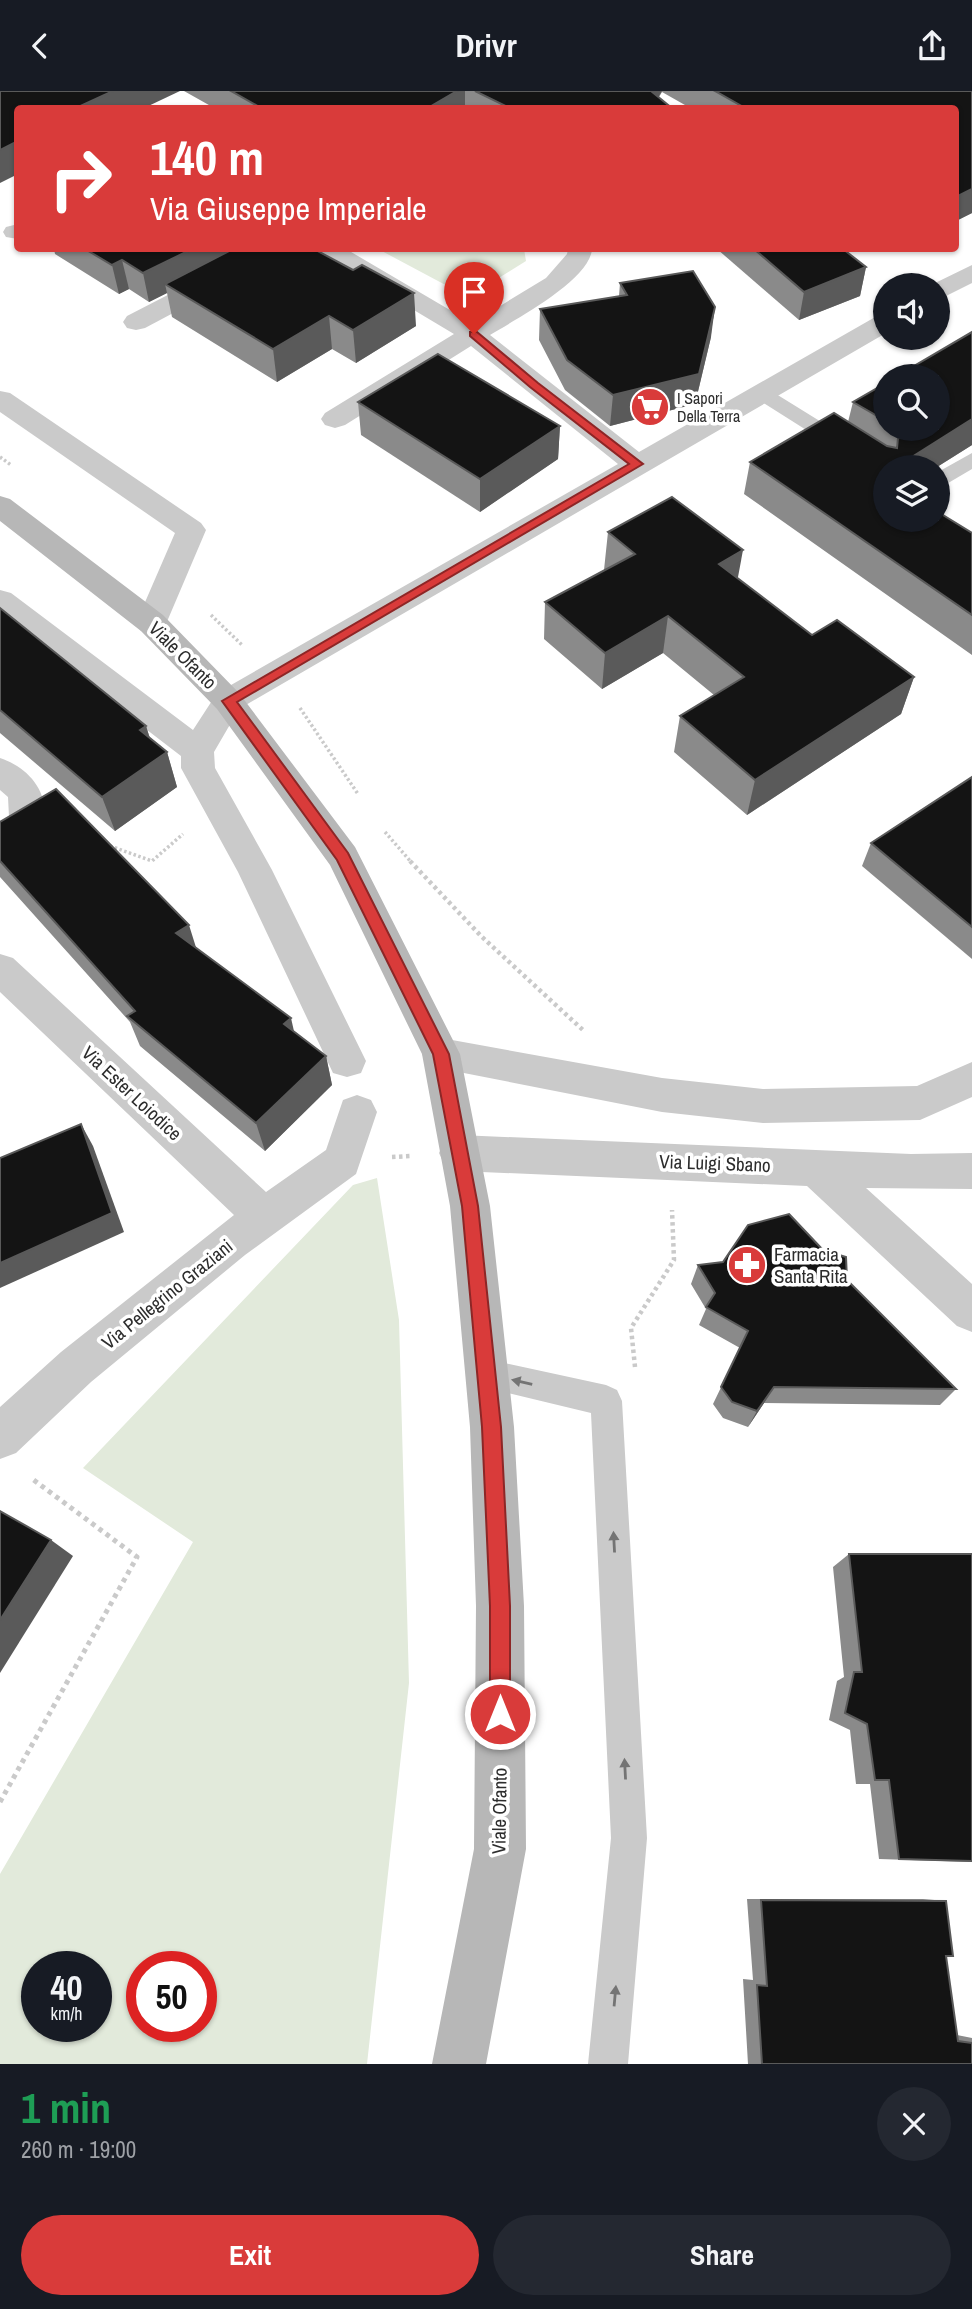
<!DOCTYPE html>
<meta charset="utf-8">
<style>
body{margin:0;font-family:"Archivo Narrow",sans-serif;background:#242831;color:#f1f3f6;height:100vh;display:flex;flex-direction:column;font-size:26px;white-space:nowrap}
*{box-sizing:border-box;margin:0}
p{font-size:23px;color:#9ea1a6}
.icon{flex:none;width:38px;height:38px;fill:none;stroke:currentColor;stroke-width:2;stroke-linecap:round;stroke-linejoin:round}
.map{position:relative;height:1973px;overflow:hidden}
.panel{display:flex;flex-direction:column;background:#171b24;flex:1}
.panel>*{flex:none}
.banner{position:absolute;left:14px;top:14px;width:945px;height:147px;border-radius:7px;box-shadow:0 2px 5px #0004;background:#d93b3a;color:#fff;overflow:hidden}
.fabs{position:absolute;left:873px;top:182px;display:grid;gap:14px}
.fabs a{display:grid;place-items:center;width:77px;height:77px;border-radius:50%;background:#171b24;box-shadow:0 2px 5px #0004;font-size:35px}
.speed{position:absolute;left:21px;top:1860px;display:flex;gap:14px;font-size:35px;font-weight:700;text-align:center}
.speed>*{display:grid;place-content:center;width:91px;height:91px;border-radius:50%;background:#171b24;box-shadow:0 2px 5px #0004;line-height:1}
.speed small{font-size:18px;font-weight:400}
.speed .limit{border:10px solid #d22;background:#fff;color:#111}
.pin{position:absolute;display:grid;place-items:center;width:60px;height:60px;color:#fff;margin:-72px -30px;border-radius:50% 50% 50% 0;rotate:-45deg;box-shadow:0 0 7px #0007}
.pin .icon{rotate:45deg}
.me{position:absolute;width:77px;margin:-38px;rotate:0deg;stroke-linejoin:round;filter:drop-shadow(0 0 5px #0008)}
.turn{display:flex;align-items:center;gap:24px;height:147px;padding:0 21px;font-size:32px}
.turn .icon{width:91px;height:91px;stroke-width:2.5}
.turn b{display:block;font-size:49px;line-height:60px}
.round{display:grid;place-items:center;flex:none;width:74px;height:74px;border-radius:37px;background:#242831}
.overview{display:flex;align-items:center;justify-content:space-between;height:119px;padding:0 21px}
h1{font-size:42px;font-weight:800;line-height:52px;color:#1e9e55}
.primary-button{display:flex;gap:14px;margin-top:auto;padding:14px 21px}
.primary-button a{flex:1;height:80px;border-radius:42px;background:#d93b3a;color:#fff;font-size:28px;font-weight:800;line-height:80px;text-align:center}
.primary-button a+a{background:#242831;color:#f1f3f6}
header{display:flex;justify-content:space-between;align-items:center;height:91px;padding:0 21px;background:#171b24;font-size:32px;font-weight:800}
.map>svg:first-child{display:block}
</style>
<header><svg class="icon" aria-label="back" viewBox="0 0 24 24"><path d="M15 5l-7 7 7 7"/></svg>Drivr<svg class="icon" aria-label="share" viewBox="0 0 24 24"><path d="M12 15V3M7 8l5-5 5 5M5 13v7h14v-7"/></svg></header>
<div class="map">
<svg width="972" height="1973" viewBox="0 0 972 1973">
<rect width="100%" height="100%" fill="#fff"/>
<g fill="#e2eadb" fill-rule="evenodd">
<path d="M378,158H524L526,170L468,206Z"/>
<path d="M377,1087L399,1229L409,1592L367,1973H0V1783L193,1451L83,1377L353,1094ZM37,1876H96V1936H37ZM142,1876H201V1936H142Z"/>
</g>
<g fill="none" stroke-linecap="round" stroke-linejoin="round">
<g stroke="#cacaca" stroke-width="3.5" stroke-dasharray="2.5 2.5" stroke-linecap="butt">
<path d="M0,366L11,374"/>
<path d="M211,524L242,554"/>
<path d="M300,617L358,703"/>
<path d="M385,741L412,772"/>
<path d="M110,755L152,770L183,743"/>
</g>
<g stroke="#cacaca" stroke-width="4.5" stroke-dasharray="3.5 3.5" stroke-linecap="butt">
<path d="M410,770L481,845L584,940"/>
<path d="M392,1066L411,1065"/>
<path d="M635,1276L631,1237L674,1169L672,1119"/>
</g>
<path stroke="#cacaca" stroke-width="5" stroke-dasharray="4.5 4.5" stroke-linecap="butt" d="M0,1711L137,1466L31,1387"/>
<g fill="#cacaca" fill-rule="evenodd">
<path d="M761,296L768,298L894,376H886V387L879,385L754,306L751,302L754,298Z"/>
<path d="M972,362V378L938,398V381Z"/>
<path d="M486,1268L606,1294L617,1299L622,1310L647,1747L628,1973H588L611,1747L591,1322L475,1294L470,1283L475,1272Z"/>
</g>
<g fill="#cacaca" fill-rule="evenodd">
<path d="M18,133V148L6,146L3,141L6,136Z"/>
<path d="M257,158H288L284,163L145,237L136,239L127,237L123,231L127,225Z"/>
<path d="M316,158H346L472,232L546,187L567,163L568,158H592C590,189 516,228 490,244L639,361L877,225L886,223V242L239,618L214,661L215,677L272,779L366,970L361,982L347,986L333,982L238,781L181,677V665L0,526V499L11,502L193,639L217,602L618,373L471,255L345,334L335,337L325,334L321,328L325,322L454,243L320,163Z"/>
<path d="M972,174V192L938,209V194H931Z"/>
<path d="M0,300L10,302L201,432L206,439L163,540L152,543L141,540L136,532L175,442L0,321Z"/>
<path d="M0,667C28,676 51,702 43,733C38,748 14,760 0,765V733L9,726L8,706L0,699Z"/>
<path d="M0,863L13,867L266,1101L326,1059L343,1009L357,1004L371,1009L377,1021L356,1083L245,1164L91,1291L16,1362L0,1368V1316L61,1261L234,1124L0,901Z"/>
<path d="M441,947L662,987L763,998L917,995L972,971V1006L920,1029L763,1032L662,1021L428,975L422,963L428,951Z"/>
<path d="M459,1044L911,1063L972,1062V1098L866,1097L972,1193V1241L957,1235L807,1095L459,1080L445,1075L439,1062L445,1049Z"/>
</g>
<path fill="#b7b7b7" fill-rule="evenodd" d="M0,405L10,408L163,524L239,602L355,756L460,963L490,1115L514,1336L524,1515L526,1758L486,1973H432L474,1758L476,1515L470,1336L450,1115L422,963L330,774L217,618L141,540L0,430Z"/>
</g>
<g fill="#8a8a8a">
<path d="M184,0H972V122L956,130V18H692L662,1L659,6L673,18H216Z"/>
<path d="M54,158H314L416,235L356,272L332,258L277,291L172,226L167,202L149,211L129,198L119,203L55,163Z"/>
<path d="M717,158H843L866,176L860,205L799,229Z"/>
<path d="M620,192L711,246L695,313L610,335L565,299L539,249L540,218L619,205Z"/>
<path d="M972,241V354L937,376H886V429H938V421L972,442V564L744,403L750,371L834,322L848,331L853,311L886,292V338H938V285H897Z"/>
<path d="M358,311L560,335L558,368L480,421L361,344Z"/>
<path d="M608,441L738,488L812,544L914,586L901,623L747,724L674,661L680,625L714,604L663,562L602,598L544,548L545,511L604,479Z"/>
<path d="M0,517L146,635L150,647L167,661L177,696L115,740L0,642Z"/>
<path d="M972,686V868L862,775L871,752Z"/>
<path d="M0,731L196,857L294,940L326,965L332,994L265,1060L140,955L130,931L0,786Z"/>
<path d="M698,1174L847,1189L956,1298L940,1314L764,1312L748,1336L723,1327L713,1313L740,1257L699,1234L706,1218L691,1193Z"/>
<path d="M849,1463H972V1771L879,1768L870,1693H856L850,1639L829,1629L837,1590L844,1586L833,1476Z"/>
<path d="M747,1808H923L946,1810V1865L957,1944L972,1947V1973H748L743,1888L753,1889Z"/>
</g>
<g fill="#5a5a5a">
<path d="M113,0H180L142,18H78V16Z"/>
<path d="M457,0H465V18H426Z"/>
<path d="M648,0H662L651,18Z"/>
<path d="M18,50V83L0,92V59Z"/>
<path d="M972,98V122L956,130V106Z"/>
<path d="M192,158H252L165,193L167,202L149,211L143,182Z"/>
<path d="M122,169L129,198L119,203L112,174Z"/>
<path d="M866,176L860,205L799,229L804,201Z"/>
<path d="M414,202L416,235L356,272L353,239Z"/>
<path d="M715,216L711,246L695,313L610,335L613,304Z"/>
<path d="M329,225L332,258L277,291L273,258Z"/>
<path d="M972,328V354L937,376H896Z"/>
<path d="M560,335L558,368L480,421V388Z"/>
<path d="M743,459L736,497L719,473Z"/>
<path d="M668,525L663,562L602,598L605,562Z"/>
<path d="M914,586L901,623L747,724L755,689Z"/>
<path d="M146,635L156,668L167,661L177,696L115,740L102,706L140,639Z"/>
<path d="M189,834L199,866L176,842Z"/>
<path d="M291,927L298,958L284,933Z"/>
<path d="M326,965L332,994L265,1060L256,1032Z"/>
<path d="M81,1033L93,1055L124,1141L0,1197V1172Z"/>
<path d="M774,1296L764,1312L748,1336L757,1320Z"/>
<path d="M51,1449L73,1465L0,1582V1529Z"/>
</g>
<g fill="#141414" stroke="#5a5a5a" stroke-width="2">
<path d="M0,0H113L78,16L80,18H18V50L0,59Z"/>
<path d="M231,0H457L426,18H263Z"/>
<path d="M475,0H651L673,18H592L590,16L591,18H512Z"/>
<path d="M715,0H972V98L956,106V18H747Z"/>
<path d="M85,158H192L143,182L122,169L112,174Z"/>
<path d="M233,158H314L353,179L362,174L414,202L353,239L329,225L273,258L165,193Z"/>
<path d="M754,158H843L866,176L804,201Z"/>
<path d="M693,180L715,216L699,283L613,304L567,269L540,218L627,204L620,192Z"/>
<path d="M972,241V328L896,376H886V383L883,385L886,386V429H938V421L972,442V524L750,371L834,322L887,355L897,357L898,347L905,346V342L898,338H938V285H897Z"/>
<path d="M438,263L560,335L480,388L358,311Z"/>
<path d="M886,292V330L853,311Z"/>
<path d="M672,406L743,459L719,473L812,544L837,529L914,586L755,689L680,625L744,586L668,525L605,562L545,511L635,463L608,441Z"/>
<path d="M0,517L146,635L140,639L167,661L102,706L0,619Z"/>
<path d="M972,686V836L871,752Z"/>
<path d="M56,698L189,834L176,842L291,927L284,933L326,965L256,1032L127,925L135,920L0,770V731Z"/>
<path d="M81,1033L112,1122L0,1172V1067Z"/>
<path d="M789,1123L823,1159L846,1166L847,1189L956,1298L774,1296L757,1320L732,1311L721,1296L748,1240L706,1216L715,1202L698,1174L723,1171L748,1134Z"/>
<path d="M0,1420L51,1449L0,1529Z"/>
<path d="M849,1463H972V1770L899,1768L889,1689H875L867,1633L845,1622L854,1581H862Z"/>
<path d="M761,1809L946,1810L953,1865H946L958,1950L972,1952V1973H762L757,1894L767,1895Z"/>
</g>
<defs><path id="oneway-solid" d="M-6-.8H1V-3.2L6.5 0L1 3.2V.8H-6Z" transform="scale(1.75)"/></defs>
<g fill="#747474">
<use href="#oneway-solid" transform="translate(522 1291) rotate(-167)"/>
<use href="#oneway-solid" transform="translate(614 1451) rotate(-93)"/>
<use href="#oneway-solid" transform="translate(625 1678) rotate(-93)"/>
<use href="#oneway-solid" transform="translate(615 1905) rotate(-85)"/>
</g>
<path fill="#d93b3a" stroke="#8d2626" stroke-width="2" d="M470,241H477L538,292L643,373L237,611L348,762L449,963L478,1115L501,1336L510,1515V1623L507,1630L500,1633L493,1630L490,1623V1515L482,1336L462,1115L433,963L337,769L222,610L629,373L530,296L470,245Z"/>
<defs>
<g id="supermarket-disc" transform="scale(2.0125)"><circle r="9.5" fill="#d93b3a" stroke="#fff"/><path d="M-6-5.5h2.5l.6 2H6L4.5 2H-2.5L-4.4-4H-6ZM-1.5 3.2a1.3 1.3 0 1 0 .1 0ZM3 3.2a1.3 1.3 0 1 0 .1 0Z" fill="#fff"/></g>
<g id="pharmacy-disc" transform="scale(2.0125)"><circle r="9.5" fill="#d93b3a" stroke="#fff"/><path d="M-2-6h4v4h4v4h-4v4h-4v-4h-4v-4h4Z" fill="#fff"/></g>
</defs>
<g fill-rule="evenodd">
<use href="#supermarket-disc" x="650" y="316"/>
<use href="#pharmacy-disc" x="747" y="1174"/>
</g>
<g text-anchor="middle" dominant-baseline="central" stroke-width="7" stroke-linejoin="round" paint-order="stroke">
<g font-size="16" fill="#2d2d2d" stroke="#fff" text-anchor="start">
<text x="677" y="307">I Sapori<tspan x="677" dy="18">Della Terra</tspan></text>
</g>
<g font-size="19" fill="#2d2d2d" stroke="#fff">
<text transform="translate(183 564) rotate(45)">Viale Ofanto</text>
<text transform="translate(132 1002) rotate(43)">Via Ester Loiodice</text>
<text transform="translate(715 1072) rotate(2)">Via Luigi Sbano</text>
<text transform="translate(167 1203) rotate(-39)">Via Pellegrino Graziani</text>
<text transform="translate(499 1720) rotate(-89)">Viale Ofanto</text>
</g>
<g font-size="19" fill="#2d2d2d" stroke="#fff" text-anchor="start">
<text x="774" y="1163">Farmacia<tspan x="774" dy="22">Santa Rita</tspan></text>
</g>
</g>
</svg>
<div class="fabs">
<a><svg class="icon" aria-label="sound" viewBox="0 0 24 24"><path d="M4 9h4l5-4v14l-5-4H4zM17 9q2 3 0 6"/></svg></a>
<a><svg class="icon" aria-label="search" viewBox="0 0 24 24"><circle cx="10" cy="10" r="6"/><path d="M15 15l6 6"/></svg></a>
<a><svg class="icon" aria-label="layers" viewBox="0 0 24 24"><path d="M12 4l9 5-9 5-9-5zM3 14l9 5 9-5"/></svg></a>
</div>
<div class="speed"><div>40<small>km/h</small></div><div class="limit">50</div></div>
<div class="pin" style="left:474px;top:243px;background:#d93025"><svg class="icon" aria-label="arrive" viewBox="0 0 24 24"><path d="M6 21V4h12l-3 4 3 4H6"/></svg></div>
<svg class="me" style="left:500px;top:1623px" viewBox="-20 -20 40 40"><circle r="17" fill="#d93b3a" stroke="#fff" stroke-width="3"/><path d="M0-11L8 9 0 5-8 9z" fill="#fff"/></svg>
<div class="banner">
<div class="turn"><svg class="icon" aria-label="right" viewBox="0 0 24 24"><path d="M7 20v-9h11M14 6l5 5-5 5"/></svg><div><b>140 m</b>Via Giuseppe Imperiale</div></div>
</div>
</div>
<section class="panel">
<div class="overview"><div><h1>1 min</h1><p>260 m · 19:00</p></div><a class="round"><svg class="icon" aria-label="close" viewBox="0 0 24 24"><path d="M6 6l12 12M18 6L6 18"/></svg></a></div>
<div class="primary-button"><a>Exit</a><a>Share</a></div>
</section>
